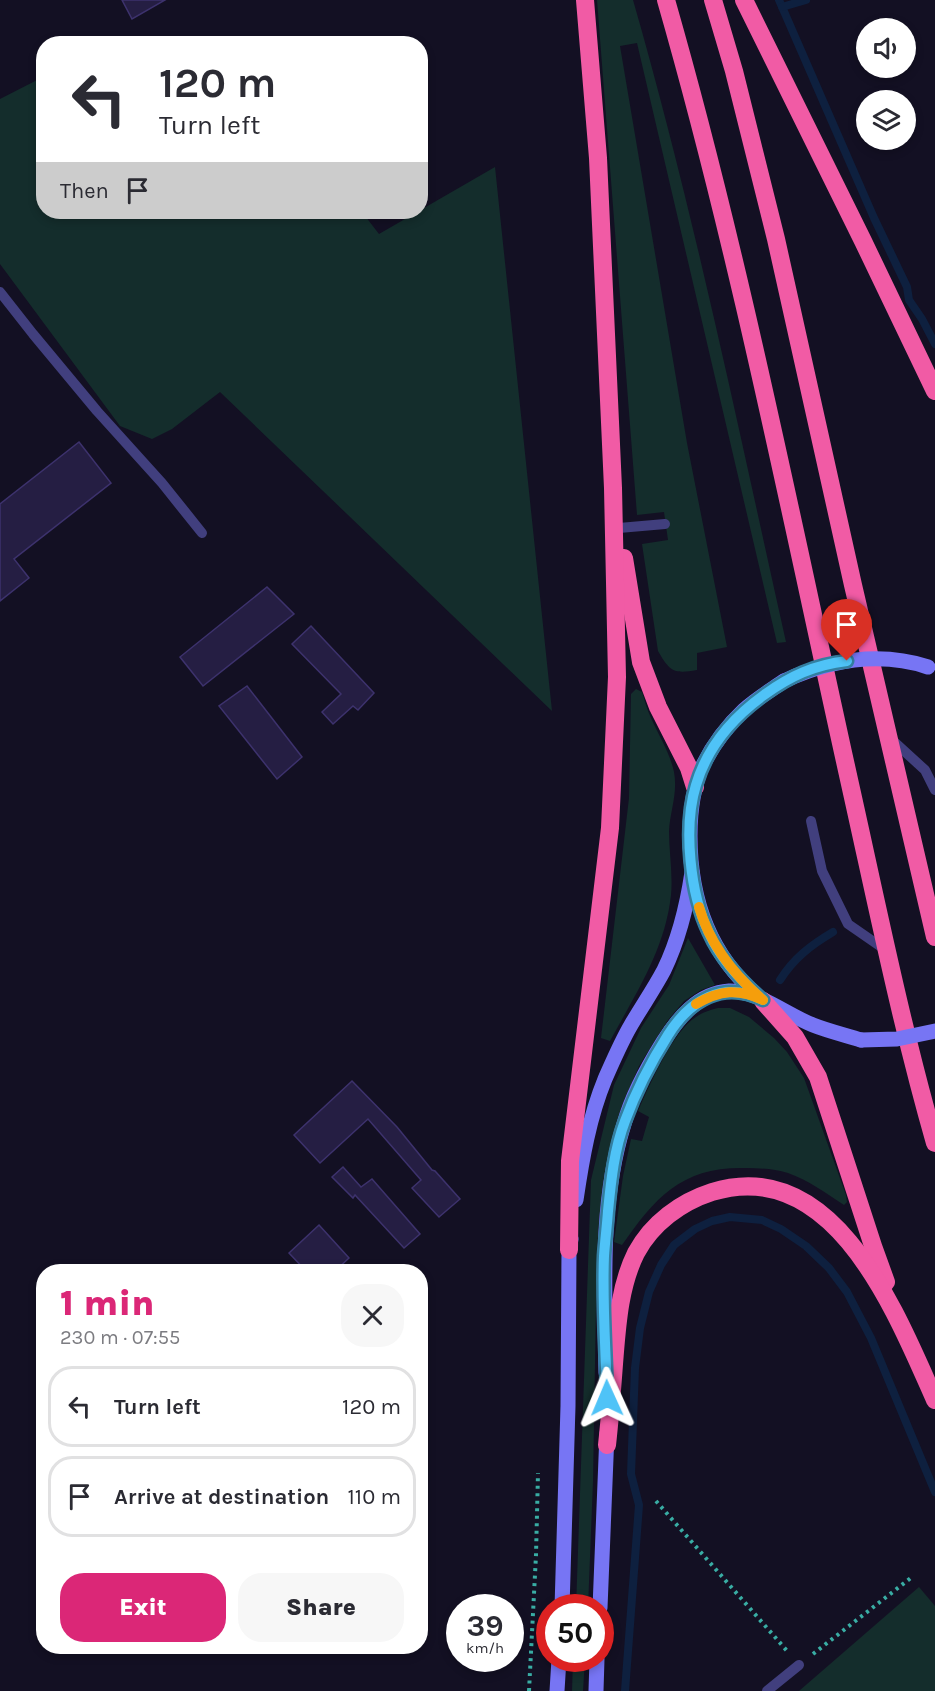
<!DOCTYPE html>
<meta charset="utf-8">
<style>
body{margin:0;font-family:Karla,sans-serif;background:#f7f7f7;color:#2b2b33;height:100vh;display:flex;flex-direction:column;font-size:22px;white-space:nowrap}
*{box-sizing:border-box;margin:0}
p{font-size:20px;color:#7c7c81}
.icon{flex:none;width:33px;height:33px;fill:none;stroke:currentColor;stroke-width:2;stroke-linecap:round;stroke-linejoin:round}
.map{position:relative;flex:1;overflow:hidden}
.panel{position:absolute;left:36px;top:1264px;width:392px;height:390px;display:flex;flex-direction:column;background:#fff;border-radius:24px;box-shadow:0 3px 9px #0003}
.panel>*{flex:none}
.guide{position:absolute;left:36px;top:36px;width:392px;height:183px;border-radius:24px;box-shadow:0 3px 9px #0003;background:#fff;color:#2b2b33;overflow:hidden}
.tools{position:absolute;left:856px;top:18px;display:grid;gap:12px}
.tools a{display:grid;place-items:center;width:60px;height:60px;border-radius:50%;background:#fff;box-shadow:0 3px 9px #0003;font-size:30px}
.speed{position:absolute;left:446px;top:1594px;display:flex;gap:12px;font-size:30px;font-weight:700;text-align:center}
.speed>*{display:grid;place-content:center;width:78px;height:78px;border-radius:50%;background:#fff;box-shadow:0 3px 9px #0003;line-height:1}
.speed small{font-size:15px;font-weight:400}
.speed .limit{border:9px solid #d22;background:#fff;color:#111}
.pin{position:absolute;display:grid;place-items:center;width:51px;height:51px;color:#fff;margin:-62px -26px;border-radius:50% 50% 50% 0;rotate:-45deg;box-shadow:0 0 6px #0007}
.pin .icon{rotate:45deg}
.me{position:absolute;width:66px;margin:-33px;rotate:359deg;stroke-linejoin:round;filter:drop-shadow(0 0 4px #0008)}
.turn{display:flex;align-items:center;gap:21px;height:126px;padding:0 24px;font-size:27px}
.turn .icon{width:78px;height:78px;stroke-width:2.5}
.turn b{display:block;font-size:42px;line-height:51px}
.then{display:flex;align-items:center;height:57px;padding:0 24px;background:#0003;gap:12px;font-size:22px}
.round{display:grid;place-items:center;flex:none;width:63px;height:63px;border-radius:24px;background:#f7f7f7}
.overview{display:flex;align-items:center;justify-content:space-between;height:102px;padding:0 24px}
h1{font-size:36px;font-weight:800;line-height:45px;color:#db2777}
.cta{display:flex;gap:12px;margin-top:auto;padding:12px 24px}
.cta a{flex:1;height:69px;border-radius:24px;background:#db2777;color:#fff;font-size:24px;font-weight:800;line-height:69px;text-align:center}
.cta a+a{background:#f7f7f7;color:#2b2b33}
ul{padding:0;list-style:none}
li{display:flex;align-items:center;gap:18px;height:81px;margin:0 12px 9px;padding:0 12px;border:3px solid #e1e1e2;border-radius:24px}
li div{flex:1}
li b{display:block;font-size:22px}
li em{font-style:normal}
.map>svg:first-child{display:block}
</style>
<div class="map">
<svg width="935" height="1691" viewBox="0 0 935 1691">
<rect width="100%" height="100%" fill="#131023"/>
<g fill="#142d2c">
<path d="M597,0H633C694,212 738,427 786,642L777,643L637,43L620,46L687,443L727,647L697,653V670C674,674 670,672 658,651L642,544L668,540L664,512L637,515Z"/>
<path d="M43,77L44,212H362L379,234L495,167L552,711L220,392L172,429L152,439L120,426L0,264V99Z"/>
<path d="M636,689L642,692C645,701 647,710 651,718C659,736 670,753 674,772C678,793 670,811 669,831C669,852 673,874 671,895C665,950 636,993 610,1041L601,1038L629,798L631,694Z"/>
<path d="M688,938L715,985L701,990L684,1001L668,1020L639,1066L620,1112L601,1203L597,1247L593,1481L588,1608H576L591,1180L614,1085L641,1028L669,985Z"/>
<path d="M718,1008H730L749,1017L774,1038L787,1052L804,1078L846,1195L847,1202L844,1205C826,1193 808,1180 788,1173C775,1169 761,1168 747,1168C683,1166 656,1196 622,1245L614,1242L623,1176L631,1139L642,1141L649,1117L638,1111C649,1086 673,1031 696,1017C703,1012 710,1010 718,1008Z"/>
<path d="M919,1587L935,1606V1691H799Z"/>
<path d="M573,1659H585L583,1691H572Z"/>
</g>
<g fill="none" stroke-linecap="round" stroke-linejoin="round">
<g stroke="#0e203f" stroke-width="8">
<path d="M779,0L874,218L907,287L909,300L922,319L935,344"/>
<path d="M782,7L806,0"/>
<path d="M780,980C794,958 811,945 833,932"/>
<path d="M625,1691L639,1505L631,1474L635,1368L640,1328L649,1292L661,1265L674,1245L695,1229L712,1221L730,1217L762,1220L781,1229L806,1246L829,1268L847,1292L871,1338L935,1492"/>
</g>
</g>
<g fill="#251e43" stroke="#3d326d" stroke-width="1.5">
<path d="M122,0H165L132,19Z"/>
<path d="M79,442L111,483L14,559L29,578L0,601V504Z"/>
<path d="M267,587L294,614L203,686L180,657Z"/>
<path d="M311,626L374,693L358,710L353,706L333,724L322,712L341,694L292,644Z"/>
<path d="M247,686L302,757L277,779L219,706Z"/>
<path d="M352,1081L397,1127L432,1170L435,1171L460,1199L439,1217L412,1188L421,1180L368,1119L320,1163L294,1135Z"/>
<path d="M343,1167L361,1187L372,1179L420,1234L404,1248L355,1195L353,1198L332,1177Z"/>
<path d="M319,1225L349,1258L334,1272H307L289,1253Z"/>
</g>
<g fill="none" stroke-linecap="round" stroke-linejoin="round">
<g stroke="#39ada4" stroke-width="4" stroke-dasharray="3 4.5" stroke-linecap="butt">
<path d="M656,1501L788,1652"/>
<path d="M813,1654L912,1577"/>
<path d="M529,1691L536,1555L538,1473"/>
</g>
<g stroke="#413f7e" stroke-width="10">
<path d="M0,292L33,334L97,411L162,483L202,533"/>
<path d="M619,528L665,524"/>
<path d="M891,739L925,770L935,790"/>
<path d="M811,821L822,871L848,924L887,951"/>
<path d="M767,1691L799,1665"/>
</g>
<g stroke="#7775f4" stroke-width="15">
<path d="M757,995C709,954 690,897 690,836C690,812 693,787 703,765C713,745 728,725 744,710C756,699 771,690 784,681"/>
<path d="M576,1200C582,1159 589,1118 605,1079C613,1061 621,1042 631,1025C642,1006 654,989 664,970C679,939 687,906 692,872"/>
<path d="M606,1373C605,1290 599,1204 624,1124C632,1096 648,1066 663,1042C678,1018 698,993 729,991C757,990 787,1015 813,1025C828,1031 845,1035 861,1040"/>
<path d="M562,1608L568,1406L569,1250L571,1239"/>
<path d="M600,1608L607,1433"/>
<path d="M557,1691L559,1659"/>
<path d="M596,1691L597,1659"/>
</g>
<g stroke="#f15ba5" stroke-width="18">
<path d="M666,0C741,261 793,528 852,793C878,910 902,1028 935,1143"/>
<path d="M713,0L734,71L776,239L853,585L935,937"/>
<path d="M744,0L863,241L935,391"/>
<path d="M624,558L641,662L658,707L689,768L695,787"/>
<path d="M763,1001L795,1037L818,1077L873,1246L886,1282"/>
<path d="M569,1250L570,1161L610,828L617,677L613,488L598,158L585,0"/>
<path d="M607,1445C610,1418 612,1391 614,1364C617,1327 619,1287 636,1253C652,1223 681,1202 712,1192C835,1154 897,1315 935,1400"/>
</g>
<g stroke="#7775f4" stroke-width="15">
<path d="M784,681C830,660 879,651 928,667"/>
<path d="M861,1040L897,1039L935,1031"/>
</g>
</g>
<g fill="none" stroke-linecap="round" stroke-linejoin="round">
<g stroke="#337fa1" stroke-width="15">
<path id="route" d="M607,1398C606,1351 602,1303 604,1256C605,1241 607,1226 608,1211C611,1181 614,1150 625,1121C636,1091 651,1062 668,1035C690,1000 723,980 763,1000C741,981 721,960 709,933C690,894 683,827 696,785C707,748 732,718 764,695C790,676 814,665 847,661"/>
</g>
<use href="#route" stroke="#4fc3f7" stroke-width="10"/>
<path stroke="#f59e0b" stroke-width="10" d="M696,1004C720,990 738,988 763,1000C734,975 710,945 699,907"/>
</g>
</svg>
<div class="tools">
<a><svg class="icon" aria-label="sound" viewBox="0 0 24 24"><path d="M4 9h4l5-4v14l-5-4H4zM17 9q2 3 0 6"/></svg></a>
<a><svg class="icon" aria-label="layers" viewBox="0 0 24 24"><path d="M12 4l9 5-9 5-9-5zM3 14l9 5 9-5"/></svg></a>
</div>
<div class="speed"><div>39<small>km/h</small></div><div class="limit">50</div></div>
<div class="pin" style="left:847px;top:661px;background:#d93025"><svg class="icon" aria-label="arrive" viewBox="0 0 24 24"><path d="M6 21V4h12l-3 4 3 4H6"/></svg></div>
<svg class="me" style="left:607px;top:1398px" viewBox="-20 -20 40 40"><path d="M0-17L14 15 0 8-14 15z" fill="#4fc3f7" stroke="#fff" stroke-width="4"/></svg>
<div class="guide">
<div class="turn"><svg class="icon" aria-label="left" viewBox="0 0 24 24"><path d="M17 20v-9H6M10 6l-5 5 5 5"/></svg><div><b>120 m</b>Turn left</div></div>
<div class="then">Then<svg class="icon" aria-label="arrive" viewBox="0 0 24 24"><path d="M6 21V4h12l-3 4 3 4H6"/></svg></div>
</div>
<section class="panel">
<div class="overview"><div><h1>1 min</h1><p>230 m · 07:55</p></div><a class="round"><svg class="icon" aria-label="close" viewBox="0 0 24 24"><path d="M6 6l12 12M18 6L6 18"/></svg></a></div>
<ul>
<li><svg class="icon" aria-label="left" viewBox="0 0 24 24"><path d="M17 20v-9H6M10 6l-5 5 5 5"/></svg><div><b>Turn left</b></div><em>120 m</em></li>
<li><svg class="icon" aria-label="arrive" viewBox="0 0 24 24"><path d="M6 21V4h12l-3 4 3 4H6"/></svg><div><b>Arrive at destination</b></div><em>110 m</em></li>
</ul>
<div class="cta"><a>Exit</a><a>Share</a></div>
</section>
</div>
